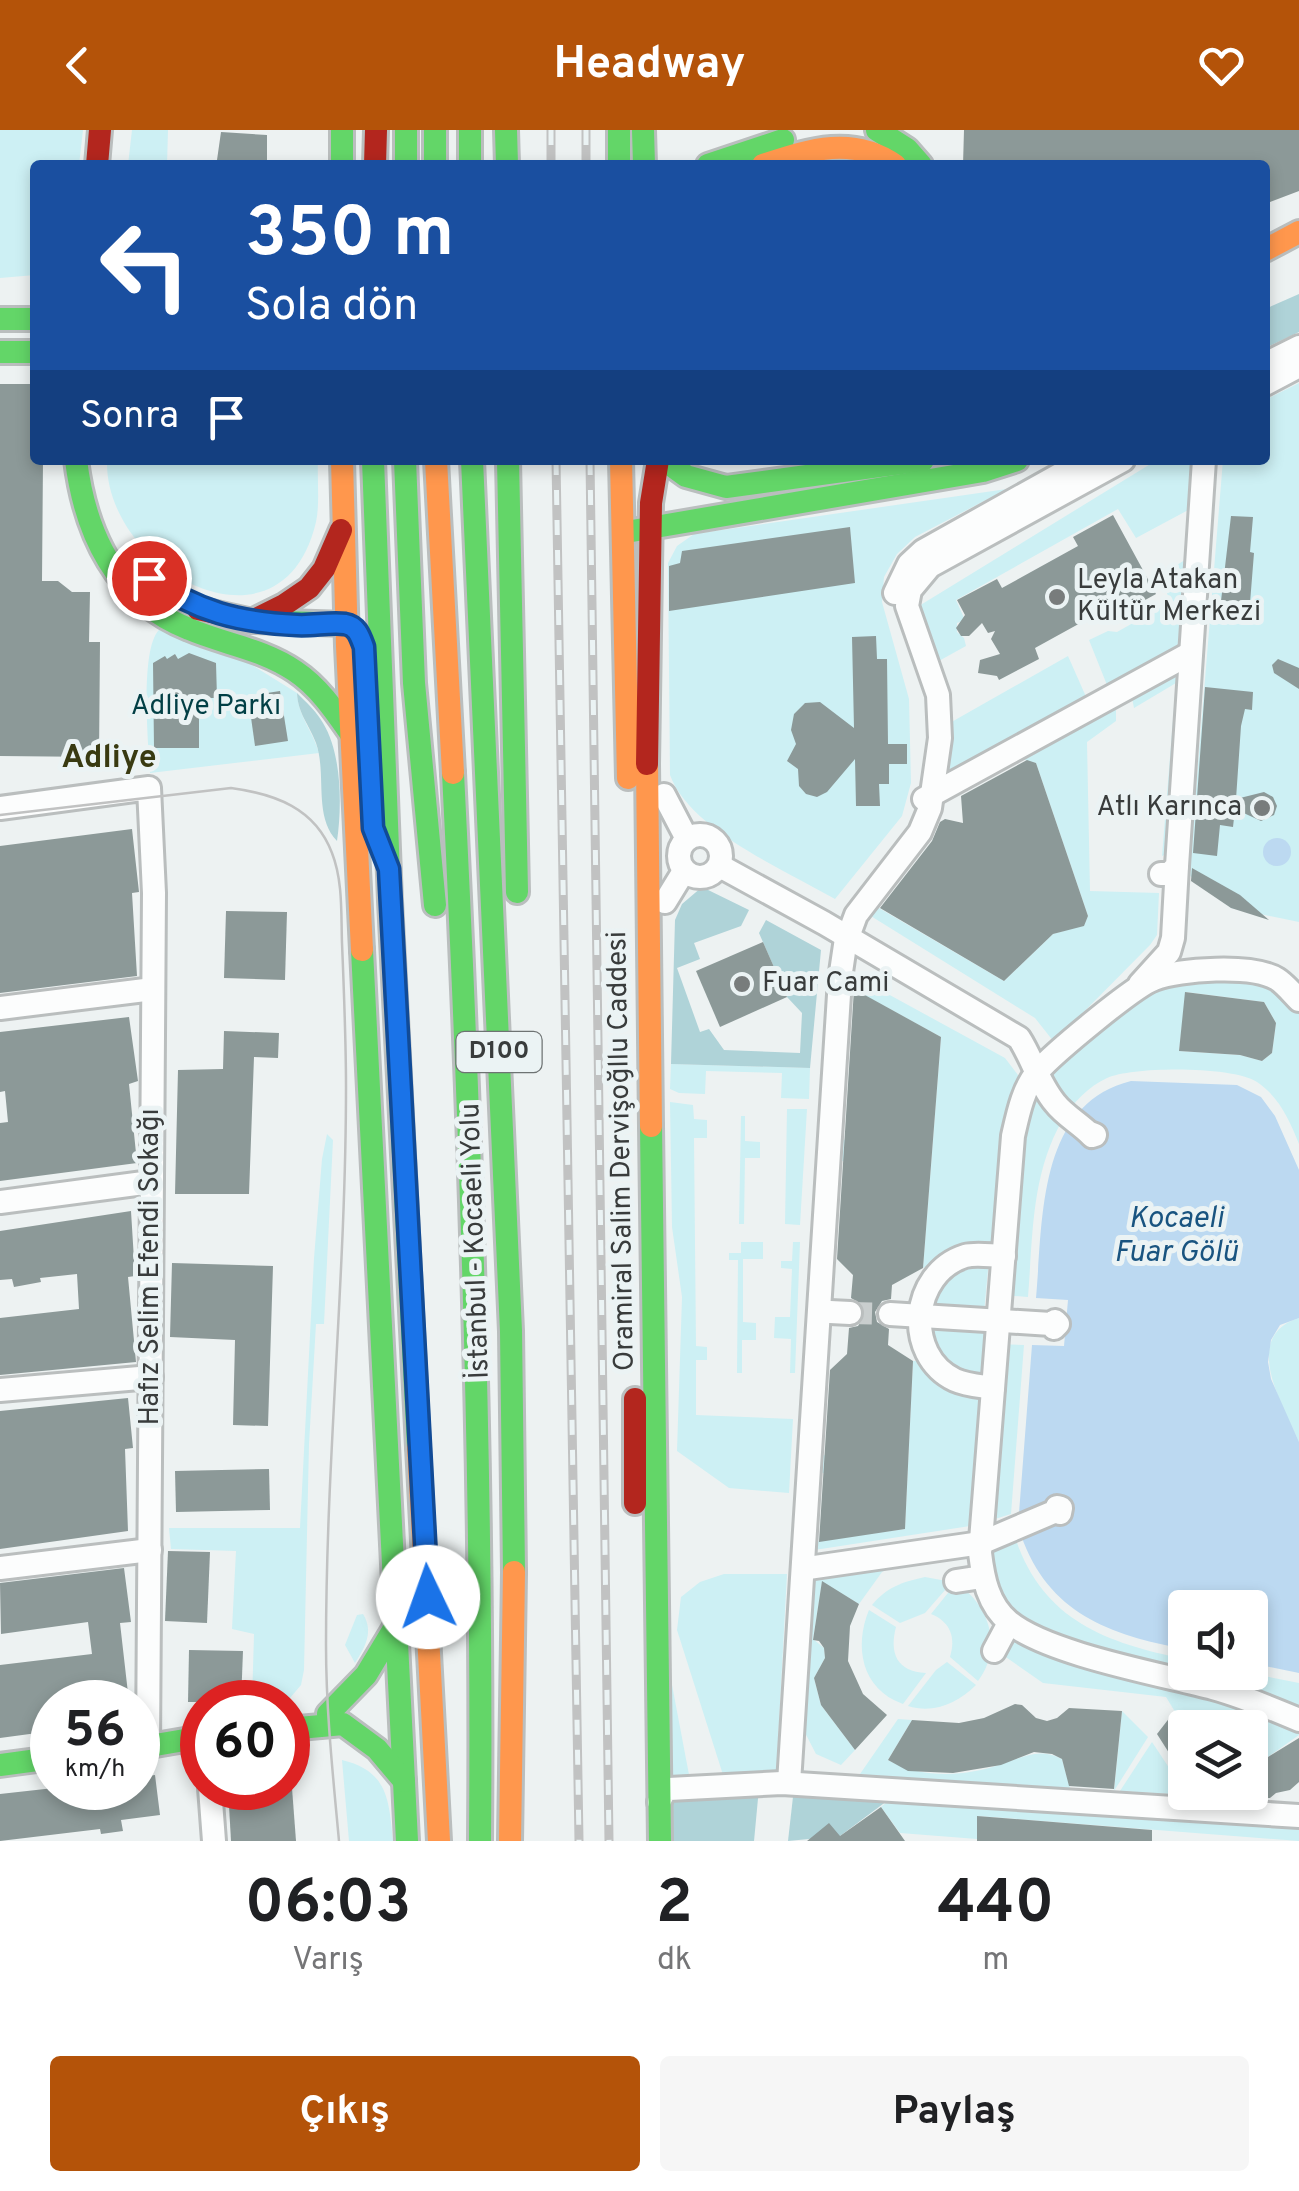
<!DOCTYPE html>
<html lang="tr">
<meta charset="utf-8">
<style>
body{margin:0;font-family:Overpass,sans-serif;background:#f6f6f6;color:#202124;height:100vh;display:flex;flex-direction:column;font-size:38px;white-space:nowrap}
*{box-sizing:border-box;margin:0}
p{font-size:32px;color:#757577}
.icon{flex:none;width:55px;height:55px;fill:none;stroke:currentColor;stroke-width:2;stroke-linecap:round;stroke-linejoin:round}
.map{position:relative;height:1711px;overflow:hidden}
.details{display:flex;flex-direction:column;background:#fff;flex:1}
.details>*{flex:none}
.top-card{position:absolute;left:30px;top:30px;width:1240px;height:305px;border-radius:10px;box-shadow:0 5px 15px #0003;background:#1a4fa0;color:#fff;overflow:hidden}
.controls{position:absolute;left:1168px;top:1460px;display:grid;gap:20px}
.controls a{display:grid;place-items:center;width:100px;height:100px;border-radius:10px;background:#fff;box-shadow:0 5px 15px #0003;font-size:50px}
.speed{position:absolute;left:30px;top:1550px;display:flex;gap:20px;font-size:50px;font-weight:700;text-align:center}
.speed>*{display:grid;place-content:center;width:130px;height:130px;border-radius:50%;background:#fff;box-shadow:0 5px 15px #0003;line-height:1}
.speed small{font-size:25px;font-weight:400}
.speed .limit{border:15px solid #d22;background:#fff;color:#111}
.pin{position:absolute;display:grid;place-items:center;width:85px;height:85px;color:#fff;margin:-42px;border:5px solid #fff;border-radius:50%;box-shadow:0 2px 10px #0007}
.me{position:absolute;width:110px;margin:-55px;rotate:357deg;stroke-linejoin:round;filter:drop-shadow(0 0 8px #0008)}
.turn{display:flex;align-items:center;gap:35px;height:210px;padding:0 50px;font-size:45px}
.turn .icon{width:130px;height:130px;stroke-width:2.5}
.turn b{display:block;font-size:70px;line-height:85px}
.then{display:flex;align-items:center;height:95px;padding:0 50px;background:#0003;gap:20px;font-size:38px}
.eta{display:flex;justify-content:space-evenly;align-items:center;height:170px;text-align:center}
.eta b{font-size:60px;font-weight:700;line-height:70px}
.primary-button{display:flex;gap:20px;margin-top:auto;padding:20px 50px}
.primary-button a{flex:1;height:115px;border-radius:10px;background:#b45309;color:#fff;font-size:40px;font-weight:700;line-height:115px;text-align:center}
.primary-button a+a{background:#f6f6f6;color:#202124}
header{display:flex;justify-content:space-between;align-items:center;height:130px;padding:0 50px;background:#b45309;color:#fff;font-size:45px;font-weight:700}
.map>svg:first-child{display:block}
</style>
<header><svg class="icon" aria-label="back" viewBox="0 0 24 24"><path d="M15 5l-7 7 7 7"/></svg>Headway<svg class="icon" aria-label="heart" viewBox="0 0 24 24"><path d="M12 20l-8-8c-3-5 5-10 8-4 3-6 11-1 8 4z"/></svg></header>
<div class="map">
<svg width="1299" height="1711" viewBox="0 0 1299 1711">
<rect width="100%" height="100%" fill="#edf2f2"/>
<g fill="#cdf0f4" fill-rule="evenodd">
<path d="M0,0H83L79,35H35V145L0,148Z"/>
<path d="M132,0H168L167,35H128Z"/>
<path d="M1299,253V792L1231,778L1189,745L1223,330H1265V270Z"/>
<path d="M107,330H318C317,350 320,373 316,392C282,537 104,440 107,330Z"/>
<path d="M1157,330H1194L1192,378L1136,408L1118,379L956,470L965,490L957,493V502L964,508L966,516L937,532L914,479Z"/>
<path d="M1007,359L915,407L897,424L884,447L882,472L909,569L911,653L902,686L835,769C785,740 690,700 670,645L668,433L677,416L694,404Z"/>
<path d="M1188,428L1182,514L1109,560L1089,510L1108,501L1117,502L1165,475L1169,469L1161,445Z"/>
<path d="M159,500L236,525L297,563C298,586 313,601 319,623L150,643C148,613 140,519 159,500Z"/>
<path d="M1068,526L1087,569L942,654L948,594Z"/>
<path d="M1184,536L1172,721L1162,726L1176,553L1134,578L1132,568Z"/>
<path d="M1116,576V591L1087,612L1090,761L1159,763L1157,805L1150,815L1054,912L1035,888L866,783L872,774L1004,851L1053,804L1084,795L1088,786L1036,633L1021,629L960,661Z"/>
<path d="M844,840L1005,928L1021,949L994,1112C976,1112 959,1111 943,1123C935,1129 932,1134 923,1138L941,907L851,858L838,1009L854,1011L852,1031H838Z"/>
<path d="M1187,847L1299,856V1014C1289,989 1279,967 1257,952C1234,936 1133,936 1107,948C1089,956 1073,973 1063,989C1031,1044 1033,1105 1028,1167L1001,1165L1013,1006L1040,946L1139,863ZM1186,862L1264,872L1276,893L1272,923L1262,931L1240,925L1179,921Z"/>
<path d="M671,934L810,938L809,969L781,968L782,943L706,941L705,964L679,963L670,959Z"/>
<path d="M670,972L693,975L694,989L707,990V1008H694L696,1216L707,1217V1230H696V1285L793,1289L789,1363L729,1358L677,1321L682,1167L672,1097Z"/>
<path d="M787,979H807L800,1095L785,1094Z"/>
<path d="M741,986H745V1011L760,1012V1028H745L744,1094H739Z"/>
<path d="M327,1004L333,1010L324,1194H316L309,1314L304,1540L301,1555L290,1568L252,1572L254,1504L232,1499L236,1421L171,1419L169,1398H300L314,1128L322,1029Z"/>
<path d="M741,1112H763V1129H743V1192L756,1193V1210H742V1243H737L738,1130H729V1123H741Z"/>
<path d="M793,1112H800L795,1243H790L791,1209L774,1208L775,1187H790L792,1139L781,1138V1131H792Z"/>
<path d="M989,1129L984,1183L929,1180L947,1142Z"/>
<path d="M1299,1188V1312C1283,1276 1240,1206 1299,1188Z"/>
<path d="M927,1191L985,1194L981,1251L938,1232Z"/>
<path d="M997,1214L1024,1215L1011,1384L982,1393Z"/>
<path d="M913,1231H919L929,1243L981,1260L970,1396L808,1421L817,1260L827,1243L822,1325L835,1326L834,1343H822L818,1411L905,1399Z"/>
<path d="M1015,1407C1042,1490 1106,1513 1185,1529V1542L1249,1543L1299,1553V1584L1059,1512L1001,1479L983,1419Z"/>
<path d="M903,1429L882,1442L859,1474L822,1452L813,1509L824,1518L825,1528L814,1548L821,1575L855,1620L841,1635L816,1624L801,1595L808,1443Z"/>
<path d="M724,1444H787L776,1648H724L677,1500L681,1467L700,1452Z"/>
<path d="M925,1447L952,1452L925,1483L900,1493L872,1475C887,1457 902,1452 925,1447Z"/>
<path d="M956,1453C989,1474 1004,1518 978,1551L950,1527C956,1508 951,1492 931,1484Z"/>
<path d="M869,1480L896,1497C889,1523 897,1542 926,1543L903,1574C861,1559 854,1516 869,1480Z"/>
<path d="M363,1484C374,1502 365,1517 355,1533L345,1515L357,1485Z"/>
<path d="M1006,1504L1299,1596V1605L1268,1627L1250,1630V1598H1185L1166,1567L1043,1553L997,1521Z"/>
<path d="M947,1532L976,1555C958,1573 934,1584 908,1576L936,1540Z"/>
<path d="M669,1539L690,1650L669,1651Z"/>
<path d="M1122,1581L1148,1607L1114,1661Z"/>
<path d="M898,1589L912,1590L888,1630C923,1649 964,1647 1002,1634C1024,1627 1039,1617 1062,1629L1070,1658L913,1650L860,1644Z"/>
<path d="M1152,1612L1185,1662L1188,1665L1120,1661Z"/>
<path d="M342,1630C388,1641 389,1670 393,1711H349Z"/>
<path d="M895,1665L1299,1691V1711L978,1686L977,1709L900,1703L881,1677Z"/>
</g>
<g fill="#afd3d8">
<path d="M1299,164V202L1265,218V179Z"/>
<path d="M297,563C306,572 317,582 323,593C342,624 342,677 337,711C313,686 327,644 316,613C309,594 298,584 297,563Z"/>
<path d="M702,757L749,780L741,796L694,813L700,829L677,838L700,902L709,899L724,920L800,923L802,883L787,867L759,803L766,790L821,820L810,938L671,934L675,790L682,774Z"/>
<path d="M759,1658L754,1711H673L672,1669Z"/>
<path d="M794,1658L895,1665L840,1706L788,1711Z"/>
</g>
<g fill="#bcd9f1">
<circle cx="1277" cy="722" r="14"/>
<path d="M1131,951L1237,955L1261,967L1275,986L1299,1040V1188L1280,1195L1271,1210L1268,1232L1271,1249L1299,1312V1543L1250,1533V1478H1185V1519C1109,1505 1048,1483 1021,1405L1067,1388L1061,1366L1019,1383L1032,1215L1064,1216L1068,1170L1036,1168C1043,1091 1037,974 1131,951Z"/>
</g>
<g fill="#8c9998">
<path d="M964,0H1299V61L1265,74V35H963Z"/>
<path d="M221,2L267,5V35H219L220,31L217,30Z"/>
<path d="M0,254H35V330H43L42,451H58L72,462H90L89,512H100L99,627L0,626Z"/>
<path d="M1113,385L1156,464L1118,485L1113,475L1035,518L1039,529L999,550L997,546L978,543L980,530L1000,524L991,509L995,501L988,503L982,493L969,506H961L956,498L965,485L957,470L997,449L1002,458L1078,416L1073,407Z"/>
<path d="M1231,386L1253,387L1250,422L1254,423L1250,473L1221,471Z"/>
<path d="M850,397L855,453L669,481V436L680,433L682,421Z"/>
<path d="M876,506L877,529H887L888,614H907V634H889V654H879L880,676H856L855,629L827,662L817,667L806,664L799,656L798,639L787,631L796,614L791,600L794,584L805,573L820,572L854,598L852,507Z"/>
<path d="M189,523L216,533L217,568H199V618H154L153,533L165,526L167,529L175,524L178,529Z"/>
<path d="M1278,529L1299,538V559L1274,543L1272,535Z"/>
<path d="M1205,557L1253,562L1252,580L1245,579L1241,596L1236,669L1264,662L1273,667L1277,676L1274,685L1261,691L1235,679L1233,697L1220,695L1217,726L1193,723Z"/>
<path d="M280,561L288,611L255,616L248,566Z"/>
<path d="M1027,630L1036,633L1088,786L1084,796L1053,804L1004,851L880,778L932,711L940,692L945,689L963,693L961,666Z"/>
<path d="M132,699L139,762L132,763L137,846L0,863V716Z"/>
<path d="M1192,738L1240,765L1269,790L1231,778L1191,751Z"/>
<path d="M226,781L287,782L285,850L224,848Z"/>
<path d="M763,812L787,867L720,897L696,841Z"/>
<path d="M854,859L941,907L923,1138L892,1155L891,1169L882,1171L875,1182L877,1192L889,1199L888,1215L913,1231L905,1399L819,1412L830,1240L847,1224L849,1198L858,1196L865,1185L863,1175L851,1168L853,1145L837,1129Z"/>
<path d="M1185,862L1264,872L1276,893L1272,923L1262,931L1240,925L1179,921Z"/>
<path d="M129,887L138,951L129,954L137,1033L0,1051V993L8,992L5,961L0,962V902Z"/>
<path d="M224,901L279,903L278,928L254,927L249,1064H175L178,940L223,939Z"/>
<path d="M131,1081L135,1146L128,1147L136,1232L0,1245V1188L79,1179L77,1144L40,1148L41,1152L14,1157L12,1149L0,1150V1101Z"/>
<path d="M172,1133L273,1136L268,1296L233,1295L235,1210L170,1207Z"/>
<path d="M128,1268L133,1318L125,1319L128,1401L0,1419V1281Z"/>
<path d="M269,1339L270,1380L176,1382L175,1341Z"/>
<path d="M168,1421L210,1422L207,1493L165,1491Z"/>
<path d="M124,1438L131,1492L120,1493L129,1572H52V1601L0,1608V1535L92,1524L88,1492L1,1504L0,1453Z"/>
<path d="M822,1451L859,1474L850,1496L848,1531L863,1564L887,1585L855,1620L821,1575L814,1548L825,1528L824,1518L819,1511L813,1510Z"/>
<path d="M189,1520L243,1521L241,1572H188Z"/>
<path d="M1015,1574L1022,1575L1036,1588L1047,1591L1057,1588L1069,1578L1122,1581L1114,1659L1069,1656L1062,1629L1052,1624L1034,1622L1001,1635L953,1643L908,1641L888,1630L912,1590L959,1593L984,1588Z"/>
<path d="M1174,1582L1185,1598V1648L1157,1604Z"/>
<path d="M1299,1608V1652L1290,1660L1276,1663L1270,1668H1250V1630L1268,1627Z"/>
<path d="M155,1645L160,1685L121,1690L123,1701L101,1704L100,1699L0,1711V1664L54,1658H138V1647Z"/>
<path d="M228,1658H292L296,1711H231Z"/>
<path d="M881,1677L905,1711H807L829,1693L840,1706Z"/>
<path d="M977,1686L1152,1700V1711H977Z"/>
</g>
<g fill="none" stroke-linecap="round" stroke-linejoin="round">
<path stroke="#c9cece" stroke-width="22" stroke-dasharray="22 11" stroke-linecap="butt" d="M850,1183L890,1184"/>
<g stroke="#babebe" stroke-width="28">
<g id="street">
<path d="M1265,234L1299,217"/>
<path d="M1265,254L1299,236"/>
<path d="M895,463L909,434L923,421L1086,330"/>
<path d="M664,665L687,709"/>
<path d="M924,669L1191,523"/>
<path d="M0,678L149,658L154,763L148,1617"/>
<circle cx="700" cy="726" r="21"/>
<path d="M720,736L824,793L1019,908C1032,928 1039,954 1055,973C1065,986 1081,994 1092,1006L1095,1005L1090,1003"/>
<path d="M1161,744H1169L1177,736L1204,330"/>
<path d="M665,772L684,741"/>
<path d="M1140,854L1169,822L1173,808L1177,736"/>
<path d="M1299,870C1292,863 1285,854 1277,849C1252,834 1180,839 1154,849C1134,856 1054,923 1038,941C1023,958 1018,984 1013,1006L980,1423C983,1448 988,1475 1009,1492C1048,1524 1160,1544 1213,1558C1242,1566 1271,1578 1299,1590"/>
<path d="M0,878L153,859"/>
<path d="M0,1072L151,1052"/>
<path d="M830,1182L850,1183"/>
<path d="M890,1184L1051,1194L1054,1198L1058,1194L1055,1191L1051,1194"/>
<path d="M993,1258C981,1256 966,1255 955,1250C903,1225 911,1143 965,1126C977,1123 991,1126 1004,1126"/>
<path d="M0,1260L151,1247"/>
<path d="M0,1438L150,1420"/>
<path d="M808,1438L981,1413L1056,1381L1060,1383L1061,1378L1057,1377L1056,1381"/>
<path d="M956,1451L982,1447"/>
<path d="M994,1521L1009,1493"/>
<path d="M789,1653L840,849L845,815L856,785L920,702L930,678L940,608L938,565L907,476L910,460L930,436L1123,330"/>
<path d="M210,1658L214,1711"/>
<path d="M659,1672L664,1662L669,1659L782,1653L1299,1686"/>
</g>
</g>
<g stroke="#babebe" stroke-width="28">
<g id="fast">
<path d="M342,0V35"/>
<path d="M406,0V35"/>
<path d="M435,0V35"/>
<path d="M470,0V35"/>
<path d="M506,0L507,35"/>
<path d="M619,0V35"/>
<path d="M643,0L644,35"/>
<path d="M877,0L907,19L921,35"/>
<path d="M708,35L783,10"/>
<path d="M0,189H35"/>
<path d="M0,222H35"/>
<path d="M76,330C85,403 116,470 189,499C224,514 263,519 295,541C319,557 335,581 351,604"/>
<path d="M373,330L390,771L418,1317"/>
<path d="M405,330L414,553L435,775"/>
<path d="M472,330L511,1201L514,1442"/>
<path d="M508,330L517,762"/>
<path d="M664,330L686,346L726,357L923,330"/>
<path d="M632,401L983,341L1017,330"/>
<path d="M253,491L346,494L360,507"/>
<path d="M453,643C471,999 483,1355 480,1711"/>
<path d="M362,820L407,1711"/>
<path d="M651,996L660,1711"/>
<path d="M328,1584L366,1545L395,1497"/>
<path d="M288,1599L343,1594L377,1619L404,1651"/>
<path d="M138,1618L202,1607"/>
<path d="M0,1635L52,1628"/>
</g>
</g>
<g stroke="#babebe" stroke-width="28">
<g id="slow">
<path d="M763,35C809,20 852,5 895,35"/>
<path d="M1265,120L1299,102"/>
<path d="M342,330L347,516L362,820"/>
<path d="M436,330L453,643"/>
<path d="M621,330L628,648"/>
<path d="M647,634L651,996"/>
<path d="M418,1317L439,1711"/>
<path d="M510,1711L514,1442"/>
</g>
</g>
<g stroke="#babebe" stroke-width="28">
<g id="jam">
<path d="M97,35L100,0"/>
<path d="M375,35L376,0"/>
<path d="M198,479L252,491L284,475L309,458L324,439L341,400"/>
<path d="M647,634L651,373L658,330"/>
<path d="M635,1269V1373"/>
</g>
</g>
<use href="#street" stroke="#fcfdfd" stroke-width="22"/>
<use href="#fast" stroke="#63d668" stroke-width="22"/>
<use href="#slow" stroke="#ff974d" stroke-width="22"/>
<use href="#jam" stroke="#b3261e" stroke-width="22"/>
<path stroke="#c1c2c2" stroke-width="2.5" d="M0,685L231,658C275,664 315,678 332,723C343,751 341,784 342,813C344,861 346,909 346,957C346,1143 326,1329 326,1515C326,1581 333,1646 339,1711"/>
<g stroke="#c1c2c2" stroke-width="9">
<g id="rail">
<path d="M551,0V35"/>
<path d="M586,0V35"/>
<path d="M556,330L579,1711"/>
<path d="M590,330L609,1711"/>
</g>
</g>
<use href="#rail" stroke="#ebf3f4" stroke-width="5" stroke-dasharray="15" stroke-linecap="butt"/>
</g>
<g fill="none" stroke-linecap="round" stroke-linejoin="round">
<g stroke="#114b97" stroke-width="25">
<path id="route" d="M149,448C198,482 238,492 297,495C313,496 330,492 345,494C357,496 360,506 364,517L373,698L389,739L428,1467"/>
</g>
<use href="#route" stroke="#1a73e8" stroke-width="18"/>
</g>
<g fill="#787c7c" stroke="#ebf3f4" stroke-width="4">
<circle cx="1057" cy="467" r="10"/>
<circle cx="1262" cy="678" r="10"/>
<circle cx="742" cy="854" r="10"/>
</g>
<g text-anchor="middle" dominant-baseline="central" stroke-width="10" stroke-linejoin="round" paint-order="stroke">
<rect fill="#ebf3f4" stroke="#6e7373" stroke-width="2.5" x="456.5" y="902" width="85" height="40" rx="8"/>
<g font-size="25" font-weight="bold" fill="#393c3c">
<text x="499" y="922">D100</text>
</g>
<g font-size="28" fill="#393c3c" stroke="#ebf3f4" text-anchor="start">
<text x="1077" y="451">Leyla Atakan<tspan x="1077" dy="32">Kültür Merkezi</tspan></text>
<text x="1242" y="678" text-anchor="end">Atlı Karınca</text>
<text x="762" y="854">Fuar Cami</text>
</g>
<g font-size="28" fill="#023f45" stroke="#ebf3f4">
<text x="206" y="577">Adliye Parkı</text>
</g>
<g font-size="28" fill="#393c3c" stroke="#ebf3f4">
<text transform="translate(622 1021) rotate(-91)">Oramiral Salim Dervişoğllu Caddesi</text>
<text transform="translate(476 1111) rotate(-92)">İstanbul - Kocaeli Yolu</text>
<text transform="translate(151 1137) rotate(-90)">Hafız Selim Efendi Sokağı</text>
</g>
<g font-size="30" font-style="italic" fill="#195480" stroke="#ebf3f4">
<text x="1176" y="1089">Kocaeli<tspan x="1176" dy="34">Fuar Gölü</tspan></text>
</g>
<g font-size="32" font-weight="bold" fill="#393a11" stroke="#ebf3f4">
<text x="109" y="629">Adliye</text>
</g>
</g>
</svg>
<div class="controls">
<a><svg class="icon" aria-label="sound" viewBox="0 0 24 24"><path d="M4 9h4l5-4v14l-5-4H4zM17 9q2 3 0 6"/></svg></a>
<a><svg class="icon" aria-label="layers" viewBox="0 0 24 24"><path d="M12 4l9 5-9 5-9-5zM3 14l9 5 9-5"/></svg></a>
</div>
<div class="speed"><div>56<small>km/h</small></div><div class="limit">60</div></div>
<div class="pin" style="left:149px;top:448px;background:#d93025"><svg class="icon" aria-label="arrive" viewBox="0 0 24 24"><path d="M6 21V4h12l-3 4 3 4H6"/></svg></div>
<svg class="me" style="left:428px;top:1467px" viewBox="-20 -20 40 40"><circle r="19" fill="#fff"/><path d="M0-13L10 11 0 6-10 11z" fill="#1a73e8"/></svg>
<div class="top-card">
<div class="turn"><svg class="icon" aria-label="left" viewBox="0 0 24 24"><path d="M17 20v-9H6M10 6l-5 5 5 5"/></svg><div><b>350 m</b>Sola dön</div></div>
<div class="then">Sonra<svg class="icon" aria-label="arrive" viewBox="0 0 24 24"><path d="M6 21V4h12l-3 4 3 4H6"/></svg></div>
</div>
</div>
<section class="details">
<div class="eta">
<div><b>06:03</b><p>Varış</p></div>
<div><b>2</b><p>dk</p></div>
<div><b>440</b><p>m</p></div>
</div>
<div class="primary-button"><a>Çıkış</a><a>Paylaş</a></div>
</section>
